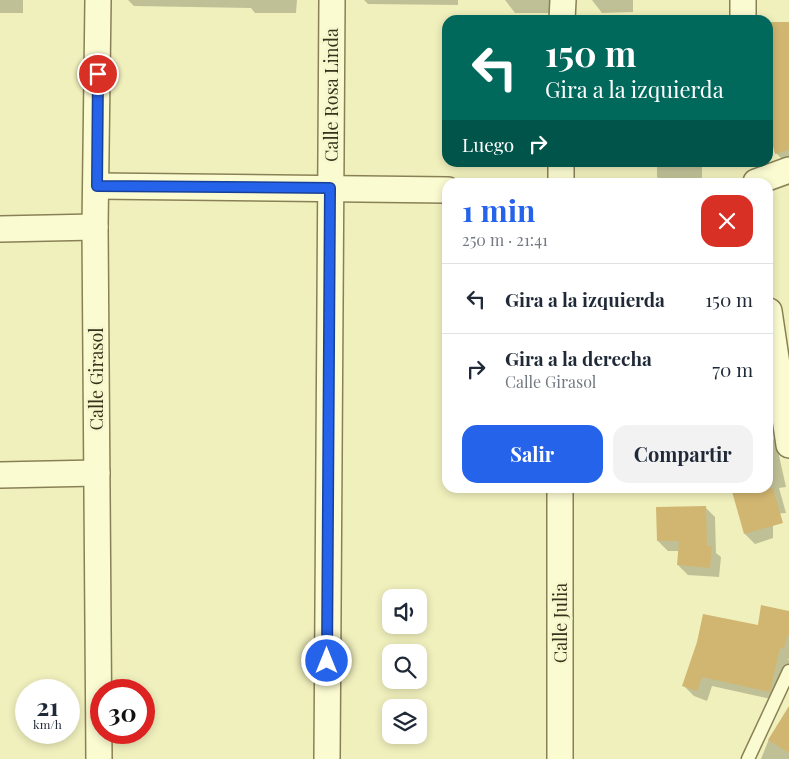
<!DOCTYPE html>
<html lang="es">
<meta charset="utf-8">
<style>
body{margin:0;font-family:"Playfair Display",serif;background:#f2f2f3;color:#1f2937;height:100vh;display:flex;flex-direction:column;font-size:19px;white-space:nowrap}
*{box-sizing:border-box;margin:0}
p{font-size:16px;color:#747a83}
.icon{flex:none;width:28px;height:28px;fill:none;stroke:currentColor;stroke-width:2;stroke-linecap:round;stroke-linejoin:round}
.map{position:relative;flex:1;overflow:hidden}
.panel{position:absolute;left:442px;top:178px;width:331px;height:315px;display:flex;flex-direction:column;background:#fff;border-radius:15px;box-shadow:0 2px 8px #0003}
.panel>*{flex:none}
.guide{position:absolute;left:442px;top:15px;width:331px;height:152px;border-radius:15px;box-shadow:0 2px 8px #0003;background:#00695c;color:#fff;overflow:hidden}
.fabs{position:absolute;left:382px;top:589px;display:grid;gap:10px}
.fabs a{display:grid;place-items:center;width:45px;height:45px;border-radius:10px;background:#fff;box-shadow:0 2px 8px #0003;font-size:25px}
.speed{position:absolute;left:15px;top:679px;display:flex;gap:10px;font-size:25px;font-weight:700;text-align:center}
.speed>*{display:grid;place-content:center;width:65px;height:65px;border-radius:50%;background:#fff;box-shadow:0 2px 8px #0003;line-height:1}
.speed small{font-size:12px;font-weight:400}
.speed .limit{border:8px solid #d22;background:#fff;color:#111}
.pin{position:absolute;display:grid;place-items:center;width:42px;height:42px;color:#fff;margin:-21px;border:2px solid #fff;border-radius:50%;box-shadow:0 1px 5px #0007}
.me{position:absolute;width:55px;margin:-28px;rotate:0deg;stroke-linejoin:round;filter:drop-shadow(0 0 4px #0008)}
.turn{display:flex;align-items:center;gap:18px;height:105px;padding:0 20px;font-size:22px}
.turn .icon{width:65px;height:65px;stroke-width:2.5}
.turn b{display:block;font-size:35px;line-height:42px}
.then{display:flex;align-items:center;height:48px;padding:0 20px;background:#0003;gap:10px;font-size:19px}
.round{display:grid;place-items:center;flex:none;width:52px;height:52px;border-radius:15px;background:#f2f2f3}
.summary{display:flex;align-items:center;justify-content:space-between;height:85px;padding:0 20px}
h1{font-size:30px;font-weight:700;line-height:38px;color:#2563eb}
.cta{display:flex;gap:10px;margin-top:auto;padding:10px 20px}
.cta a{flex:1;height:58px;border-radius:15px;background:#2563eb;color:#fff;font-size:20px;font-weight:700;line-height:58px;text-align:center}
.cta a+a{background:#f2f2f3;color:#1f2937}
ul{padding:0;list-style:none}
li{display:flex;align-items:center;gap:15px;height:70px;padding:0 20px;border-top:1px solid #e0e1e3}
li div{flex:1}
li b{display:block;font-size:19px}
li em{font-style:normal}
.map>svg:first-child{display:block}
</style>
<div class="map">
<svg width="789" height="759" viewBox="0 0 789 759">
<rect width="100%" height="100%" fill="#f0f0bd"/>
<g fill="#0003">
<rect x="0" y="0" width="23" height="13"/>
<path d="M128,0H297L296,13H255L251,8L134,6Z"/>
<path d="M364,0H458V5L368,4Z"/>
<path d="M505,0H561L558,13H515Z"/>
<path d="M592,0H633V12L602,13Z"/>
<path d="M769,23L789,24V162L786,163L776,153L769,127Z"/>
<path d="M657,162H702V182H663L657,177Z"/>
<path d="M769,434L776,442L786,487L779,488L786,513L773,514V538L755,544L745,534L732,488H769Z"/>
<path d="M705,507L715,517L716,553L721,557L719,577L688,575L678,565L679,551H668L658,541Z"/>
<path d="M789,612V659H787L789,660V684L780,701L712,686L707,701L694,696L684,686L759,626Z"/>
<path d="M789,708V759H761L769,739Z"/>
</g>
<g fill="#d1b671">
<path d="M769,22H789V150L775,154L769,131Z"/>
<path d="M731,488H773L783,523L744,534Z"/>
<path d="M706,506L707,546H712L710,568L677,565L679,541H657L656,507Z"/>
<path d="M761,605L789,611V636H787L784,649L780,648L770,692L702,677L697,691L682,686L697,642L703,614L758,625Z"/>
<path d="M789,706V753L768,740Z"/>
</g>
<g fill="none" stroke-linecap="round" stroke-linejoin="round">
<g stroke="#898155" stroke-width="15">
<path id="service" d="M748,759L789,671"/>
</g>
<g stroke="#898155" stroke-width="28">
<g id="minor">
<path d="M98,0L95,227L99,759"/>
<path d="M562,20L563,0"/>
<path d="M743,20V0"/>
<path d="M561,182V162"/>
<path d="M756,182L789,170"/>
<path d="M97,186L448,190"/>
<path d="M0,229L95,227"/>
<path d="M769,311L789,445"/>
<path d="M0,475L97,473"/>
<path d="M327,759L332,0"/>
<path d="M560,759V488"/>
</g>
</g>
<use href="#service" stroke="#fafbd1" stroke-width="12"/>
<use href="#minor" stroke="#fafbd1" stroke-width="25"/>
</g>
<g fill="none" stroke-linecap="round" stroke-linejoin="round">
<g stroke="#184099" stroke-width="12">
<path id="route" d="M98,74L97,186L330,188L327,661"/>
</g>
<use href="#route" stroke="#2563eb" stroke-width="9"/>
</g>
<g text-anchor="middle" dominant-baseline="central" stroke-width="5" stroke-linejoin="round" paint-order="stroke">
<g font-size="18" fill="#37321b" stroke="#f6f7cd">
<text transform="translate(331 95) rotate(-90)">Calle Rosa Linda</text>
<text transform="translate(96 379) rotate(-90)">Calle Girasol</text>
<text transform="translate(560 623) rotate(-90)">Calle Julia</text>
</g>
</g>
</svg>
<div class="fabs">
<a><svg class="icon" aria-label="sound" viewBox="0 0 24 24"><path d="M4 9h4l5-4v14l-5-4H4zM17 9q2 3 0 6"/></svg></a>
<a><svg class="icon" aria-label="search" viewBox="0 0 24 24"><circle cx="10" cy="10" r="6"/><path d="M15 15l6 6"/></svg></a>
<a><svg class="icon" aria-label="layers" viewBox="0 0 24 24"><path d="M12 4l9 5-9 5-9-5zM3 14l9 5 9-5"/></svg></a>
</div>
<div class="speed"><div>21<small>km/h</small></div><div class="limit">30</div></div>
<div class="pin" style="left:98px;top:74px;background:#d93025"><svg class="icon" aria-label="arrive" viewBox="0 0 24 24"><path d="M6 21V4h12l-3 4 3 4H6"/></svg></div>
<svg class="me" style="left:327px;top:661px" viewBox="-20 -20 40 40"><circle r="17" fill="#2563eb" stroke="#fff" stroke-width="3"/><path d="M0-11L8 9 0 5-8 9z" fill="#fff"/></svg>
<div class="guide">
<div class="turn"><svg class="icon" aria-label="left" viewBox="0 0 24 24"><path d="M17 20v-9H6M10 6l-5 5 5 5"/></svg><div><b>150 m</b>Gira a la izquierda</div></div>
<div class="then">Luego<svg class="icon" aria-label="right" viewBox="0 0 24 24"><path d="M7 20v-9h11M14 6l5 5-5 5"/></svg></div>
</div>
<section class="panel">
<div class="summary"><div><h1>1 min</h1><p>250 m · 21:41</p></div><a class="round" style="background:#d93025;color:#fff"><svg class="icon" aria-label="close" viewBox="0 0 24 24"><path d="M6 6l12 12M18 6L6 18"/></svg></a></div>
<ul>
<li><svg class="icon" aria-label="left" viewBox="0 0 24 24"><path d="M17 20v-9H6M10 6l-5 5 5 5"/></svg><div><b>Gira a la izquierda</b></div><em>150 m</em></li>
<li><svg class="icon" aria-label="right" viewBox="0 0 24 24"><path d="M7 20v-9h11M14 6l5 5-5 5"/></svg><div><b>Gira a la derecha</b><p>Calle Girasol</p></div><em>70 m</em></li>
</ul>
<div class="cta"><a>Salir</a><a>Compartir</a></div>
</section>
</div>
